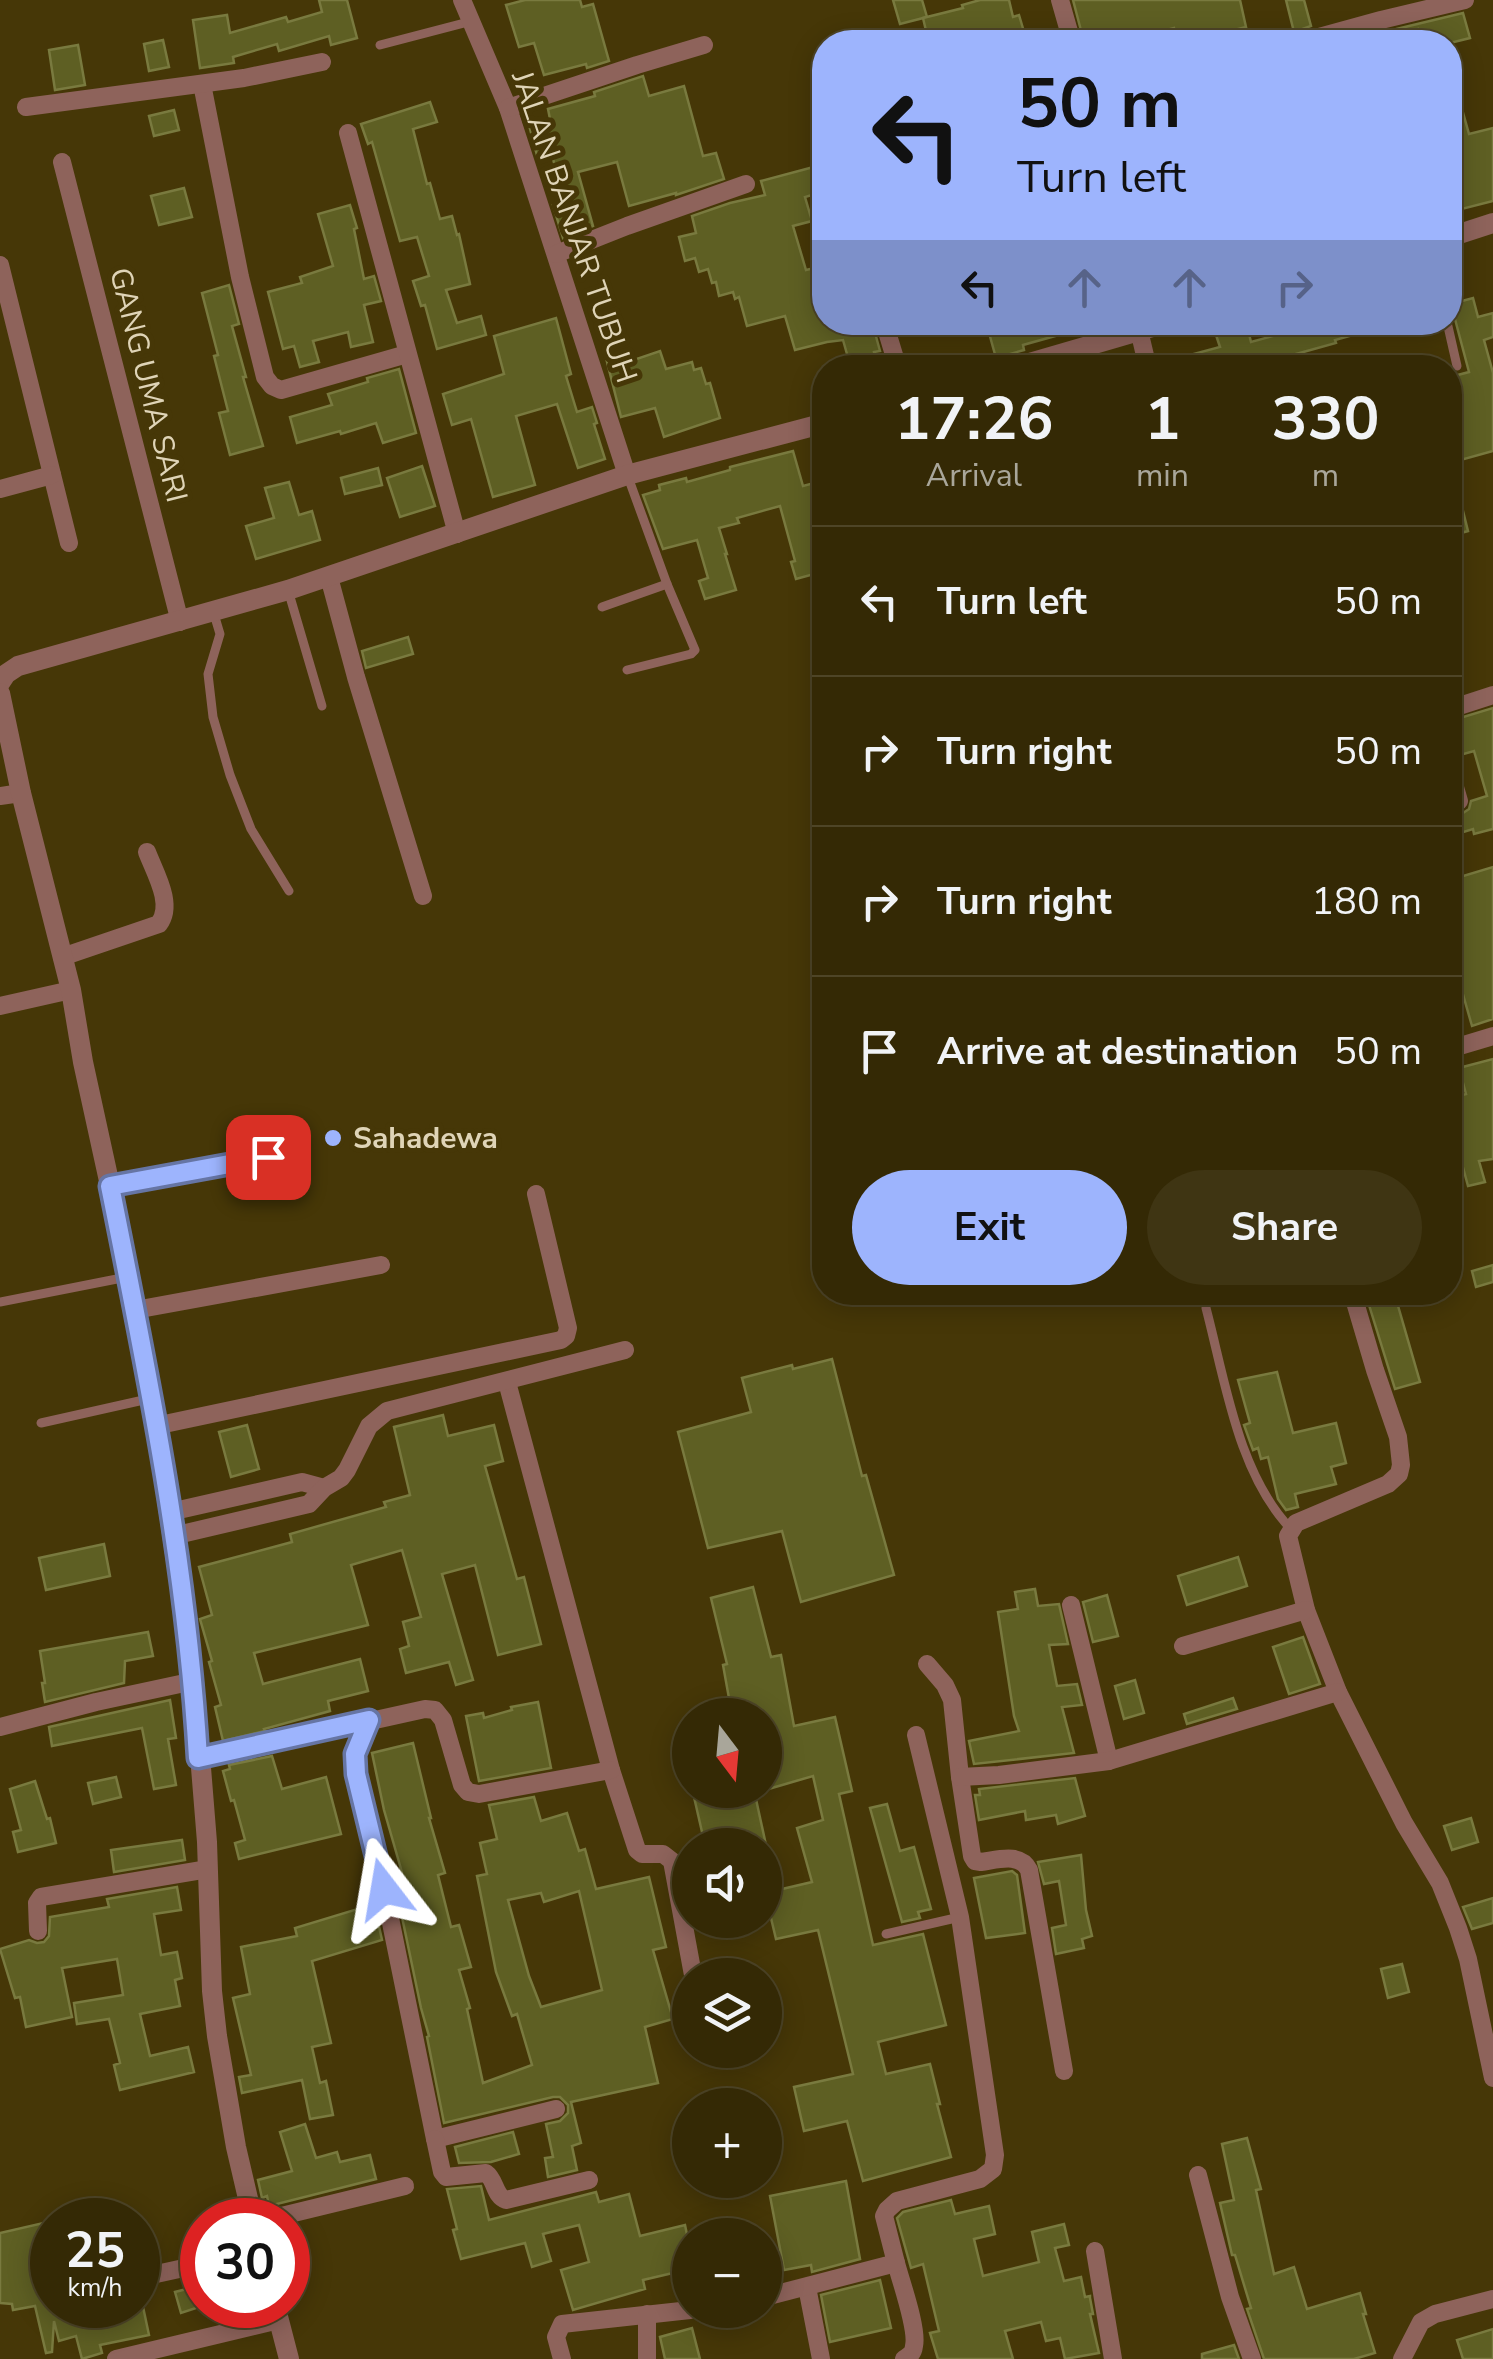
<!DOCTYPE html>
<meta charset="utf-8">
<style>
body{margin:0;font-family:"Nunito Sans",sans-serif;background:#3f3513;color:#f1f3f6;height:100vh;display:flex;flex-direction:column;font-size:38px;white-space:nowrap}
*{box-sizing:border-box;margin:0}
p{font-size:32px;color:#a9a69a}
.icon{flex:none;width:55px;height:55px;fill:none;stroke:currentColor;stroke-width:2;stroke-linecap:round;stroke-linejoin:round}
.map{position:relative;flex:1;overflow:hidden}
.details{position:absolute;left:812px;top:355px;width:650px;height:950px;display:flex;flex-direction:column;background:#342905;border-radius:40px;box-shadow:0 5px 25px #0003,0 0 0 2px #4e4527}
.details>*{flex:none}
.banner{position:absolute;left:812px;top:30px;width:650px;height:305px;border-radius:40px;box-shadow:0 5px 25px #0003,0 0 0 2px #4e4527;background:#9db4fd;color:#111;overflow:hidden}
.needle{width:65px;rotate:164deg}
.fabs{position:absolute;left:672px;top:1698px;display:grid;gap:20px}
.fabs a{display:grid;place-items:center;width:110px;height:110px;border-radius:50%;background:#342905;box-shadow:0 5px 25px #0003,0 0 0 2px #4e4527;font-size:50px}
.speed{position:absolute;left:30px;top:2198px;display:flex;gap:20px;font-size:50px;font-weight:700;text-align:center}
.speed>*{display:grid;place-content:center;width:130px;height:130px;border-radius:50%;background:#342905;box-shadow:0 5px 25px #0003,0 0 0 2px #4e4527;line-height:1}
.speed small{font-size:25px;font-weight:400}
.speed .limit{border:15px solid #d22;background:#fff;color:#111}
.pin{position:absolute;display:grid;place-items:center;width:85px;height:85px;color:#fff;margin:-42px;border-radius:20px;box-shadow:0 5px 15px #0006}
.me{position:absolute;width:110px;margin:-55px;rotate:346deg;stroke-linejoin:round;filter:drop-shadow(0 0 8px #0008)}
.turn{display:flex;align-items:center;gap:35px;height:210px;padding:0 40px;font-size:45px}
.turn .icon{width:130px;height:130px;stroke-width:2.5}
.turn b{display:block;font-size:70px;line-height:85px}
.lanes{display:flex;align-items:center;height:95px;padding:0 40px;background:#0003;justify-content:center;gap:50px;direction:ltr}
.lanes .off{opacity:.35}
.eta{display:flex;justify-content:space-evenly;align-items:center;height:170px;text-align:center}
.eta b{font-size:60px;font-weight:700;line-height:70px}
.action{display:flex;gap:20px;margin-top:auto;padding:20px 40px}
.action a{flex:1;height:115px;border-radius:60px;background:#9db4fd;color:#111;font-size:40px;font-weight:700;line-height:115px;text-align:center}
.action a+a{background:#3f3513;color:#f1f3f6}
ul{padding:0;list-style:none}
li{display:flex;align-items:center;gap:30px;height:150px;padding:0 40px;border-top:2px solid #4e4527}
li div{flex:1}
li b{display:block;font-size:38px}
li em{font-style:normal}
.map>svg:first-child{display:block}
</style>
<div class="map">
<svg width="1493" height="2359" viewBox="0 0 1493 2359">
<rect width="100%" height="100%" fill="#463707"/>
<g fill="#5e5f23" stroke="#797a3f" stroke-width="2.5" fill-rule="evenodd">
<path d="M319,0H347L357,38L331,45L329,36L279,51L277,44L233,57L234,63L200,68L193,20L227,15L230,33L286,17L288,22L322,12Z"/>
<path d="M525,0H580L582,7L593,4L609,61L587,68L586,64L544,75L534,43L519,47L506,5Z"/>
<path d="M893,0H922L927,17L900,24Z"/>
<path d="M980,0H1009L1013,17L1019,15L1027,42H935L934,33L927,35L923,18L963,8L962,5Z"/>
<path d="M1073,0H1240L1246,27L1188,42H1177L1174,28L1138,37L1140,42H1084Z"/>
<path d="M1286,0H1304L1311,26L1294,32Z"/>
<path d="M1463,13L1470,38L1454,42H1422L1418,29L1385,38L1384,32Z"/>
<path d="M163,40L169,67L149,71L144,44Z"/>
<path d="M78,45L85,85L55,90L49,50Z"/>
<path d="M643,76L649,96L684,86L703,156L716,153L724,179L676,195V193L629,206L617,162L578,172L593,226L563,238L553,205L564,202L552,155L538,159L529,125L550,119L548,109L595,96L594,92Z"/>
<path d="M1455,84L1469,134L1493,128V201L1450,212V85Z"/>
<path d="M430,102L437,122L413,129L427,184L430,183L440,219L452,216L457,235L459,234L470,284L446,290L457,323L481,316L486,335L437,349L425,305L421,306L413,281L429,276L417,237L400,241L372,142L368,144L361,124Z"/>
<path d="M174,110L179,130L154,136L149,116Z"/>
<path d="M825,164V191L805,197L812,221L793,226L806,270L819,267L820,269L825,268V322H872L880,351L874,352L878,368H851L843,340L827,342L795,350L785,316L747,326L739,297L735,299L733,292L719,296L716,282L712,283L708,269L699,272L695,258L685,261L679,237L696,233L692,216L730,203L765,195L761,181Z"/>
<path d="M184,188L192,217L159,225L151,196Z"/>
<path d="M350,205L357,228L354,229L364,279L374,276L381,301L364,305L373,342L351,347L348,332L313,341L319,362L300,367L294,346L283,349L268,292L302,283L300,277L333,266L318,214Z"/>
<path d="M229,285L239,324L232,326L246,377H243L263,446L230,455L219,413L228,411L214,356L218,355L202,293Z"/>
<path d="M1473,298L1478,317L1493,313V337L1484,340L1493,373V451L1457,461L1453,444L1450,445V377L1469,372L1451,304Z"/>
<path d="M556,318L571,374L566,376L577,412L592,407L597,423L594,424L605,459L578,468L557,404L516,416L535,485L493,497L471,419L452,425L443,394L504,374L494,336Z"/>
<path d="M986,322H1084V328L1023,345L1024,350L996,358Z"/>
<path d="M1293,322H1377L1378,328L1335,340L1336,343L1289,356L1292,368H1164V362L1220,347L1216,335L1247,326L1251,342L1295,330Z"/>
<path d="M660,351L666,369L692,362L694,370L701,368L706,384L710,383L720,418L664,437L655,408L621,417L606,358L628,352L631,361Z"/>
<path d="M399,369L416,433L383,443L376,423L341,434L340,431L297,443L290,417L332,405L328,394L368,382L367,378Z"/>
<path d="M793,451L803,486L818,482L825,508V571L796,579L791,562L795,561L780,506L737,518L739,523L719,528L727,554H725L736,590L705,599L699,581L708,578L697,540L663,549L643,495L660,490L659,485L686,478L687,482L730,470V467Z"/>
<path d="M422,466L435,506L400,517L387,478Z"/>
<path d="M378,468L382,485L345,494L341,478Z"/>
<path d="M289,482L299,515L312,511L320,540L256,559L246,526L274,518L265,488Z"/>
<path d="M1456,483L1468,531L1450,536V484Z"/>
<path d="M408,637L413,654L366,668L362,651Z"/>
<path d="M1493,708V829L1474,834L1473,829L1450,836V810L1457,813H1463L1469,809L1471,801L1487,796L1474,751L1453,757L1450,745V721Z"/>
<path d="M1493,867V1019L1472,1026L1458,977L1450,979V880Z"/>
<path d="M1493,1059V1159L1479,1161L1485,1182L1468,1186L1461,1160L1450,1163V1098L1466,1094L1459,1068Z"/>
<path d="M1493,1265V1282L1476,1287L1472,1271Z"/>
<path d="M1365,1292H1394L1420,1382L1395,1389Z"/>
<path d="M832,1359L862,1476L866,1475L894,1575L801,1602L782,1531L708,1548L678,1432L751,1412L742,1378L792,1365L793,1369Z"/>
<path d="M1277,1372L1293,1433L1336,1423L1346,1463L1331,1467L1336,1484L1295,1494L1298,1507L1286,1510L1278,1499L1268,1457L1261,1459L1258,1448L1253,1450L1244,1425L1250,1423L1238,1380Z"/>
<path d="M443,1415L448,1436L494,1425L503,1461L485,1466L517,1579L524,1577L541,1644L498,1655L475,1565L442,1574L473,1680L456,1685L449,1662L406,1673L400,1649L409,1646L403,1622L421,1617L402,1550L351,1565L368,1625L254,1653L263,1684L360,1659L368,1691L328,1701L330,1711L264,1729L265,1731L223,1741L215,1707L221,1705L209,1662L212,1661L200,1619L212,1615L199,1567L292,1542L290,1534L386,1507L384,1502L410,1495L394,1427Z"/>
<path d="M247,1425L259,1469L231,1477L219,1432Z"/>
<path d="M104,1544L110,1576L46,1590L39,1558Z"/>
<path d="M1238,1557L1247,1586L1187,1605L1178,1576Z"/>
<path d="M753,1587L771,1657L781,1655L794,1726L835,1717L852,1791L839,1794L873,1945L923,1934L946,2025L878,2042L886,2074L930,2064L940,2104H937L951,2157L863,2181L847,2121L804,2131L794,2087L853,2074L818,1930L776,1939L765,1893L812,1882L797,1828L823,1820L813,1776L765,1790V1715H732L723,1665L727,1664L711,1598Z"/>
<path d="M1035,1589L1038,1606L1059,1604L1068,1644L1049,1645L1057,1686L1077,1684L1082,1705L1062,1707L1074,1753L974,1764L969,1741L1019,1731L1014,1716L998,1612L1018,1609L1015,1592Z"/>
<path d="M1107,1595L1118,1636L1093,1642L1083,1602Z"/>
<path d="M148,1632L153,1656L125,1661L124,1683L45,1702L42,1683H45L40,1651Z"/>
<path d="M1303,1637L1320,1684L1289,1694L1273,1647Z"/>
<path d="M1135,1680L1144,1713L1124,1719L1115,1686Z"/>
<path d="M1233,1698L1237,1709L1187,1724L1184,1714Z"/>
<path d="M170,1700L176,1738L168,1739L176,1785L154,1789L142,1728L52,1746L49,1727Z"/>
<path d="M538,1702L551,1768L479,1781L466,1716L483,1713L484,1718L512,1710L511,1707Z"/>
<path d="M413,1743L431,1818H429L445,1873L438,1875L451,1927L459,1925L471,1967L459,1970L470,2008L467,2009L483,2083L532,2065L517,2014L512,2016L496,1972L477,1876L487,1874L480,1843L497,1839L489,1805L534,1797L541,1821L567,1813L579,1851L585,1849L596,1889L649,1877L666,1947L653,1950L673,2019L645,2027L658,2083L571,2102L581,2143L572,2146L577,2170L548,2177L545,2158L553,2157L546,2124L560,2121L568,2113V2105L560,2097H553L444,2123L427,2037L429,2036L421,2008L397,1893L407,1890L384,1810L372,1753ZM579,1891L602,1990L541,2007L529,1976L508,1900L541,1893L544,1902Z"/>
<path d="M272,1756L282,1789L326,1777L341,1834L239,1859L235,1843L245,1840L234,1800L231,1801L223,1771L230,1769L229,1765Z"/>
<path d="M116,1777L121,1797L93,1804L88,1783Z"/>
<path d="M1075,1778L1085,1816L1058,1824L1056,1815L1026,1820L1025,1811L979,1820L975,1795H980L979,1789Z"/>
<path d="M35,1781L47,1819L50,1818L56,1843L18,1852L13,1832L21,1830L10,1789Z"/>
<path d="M727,1790H754L766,1845H705L694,1797Z"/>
<path d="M887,1804L900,1851L914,1847L931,1909L918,1912L920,1918L902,1922L870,1808Z"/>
<path d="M1471,1818L1478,1842L1452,1850L1444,1826Z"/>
<path d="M182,1840L185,1860L114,1872L111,1850Z"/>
<path d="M1081,1855L1086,1910L1092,1936L1082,1939L1084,1948L1056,1954L1052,1928L1066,1925L1059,1881L1044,1884L1038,1862Z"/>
<path d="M1012,1871L1017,1875L1025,1933L986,1938L974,1878Z"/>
<path d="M177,1887L181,1910L154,1914L161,1955L177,1952L182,1978L175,1980L180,2006L140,2014L150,2056L188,2047L194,2072L120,2090L114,2065L120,2063L109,2019L77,2024L74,2003L123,1995L117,1959L62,1968L72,2017L26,2027L20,1997L15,1998L0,1949L29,1940L37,1943L44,1942L49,1936L50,1917L109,1907L107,1899Z"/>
<path d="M1493,1898V1923L1472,1929L1463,1907Z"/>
<path d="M374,1904L382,1940L312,1961L331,2043L312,2047L320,2083L326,2081L333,2115L310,2119L302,2080L242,2093L239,2077L251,2075L233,1998L250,1994L241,1947L297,1936L295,1928Z"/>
<path d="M1402,1964L1409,1992L1388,1998L1381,1969Z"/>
<path d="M305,2124L316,2158L337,2152L340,2162L370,2155L376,2179L269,2206L267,2196L262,2198L258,2180L292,2171L280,2132Z"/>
<path d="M513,2132L519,2154L491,2162L459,2163L455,2147Z"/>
<path d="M1247,2138L1261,2189L1256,2190L1274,2274L1294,2267L1307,2309L1360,2293L1366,2314H1363L1375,2353L1354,2359H1264L1247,2309L1251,2308L1235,2255H1232L1220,2203L1234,2200L1222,2144Z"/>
<path d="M846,2181L860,2259L812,2272L811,2265L784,2270L770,2196Z"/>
<path d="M481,2186L489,2220L596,2192L599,2202L629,2194L640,2236L685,2225L690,2249V2269L643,2280L645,2289L573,2310L561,2270L589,2262L579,2225L543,2234L551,2261L532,2267L525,2243L461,2259L453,2230L457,2229L447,2189Z"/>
<path d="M951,2200L955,2214L989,2206L995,2234L974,2239L983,2276L1039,2262L1032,2232L1064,2224L1069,2245L1055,2248L1064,2281L1081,2277L1085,2297L1090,2296V2298L1093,2314H1090L1099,2353L1065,2359L1060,2338L1046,2341L1041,2322L1005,2331L1013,2359H938L930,2333L939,2331L923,2264L911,2268L897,2218L903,2212Z"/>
<path d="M52,2221V2305H138V2303L142,2302L149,2335L100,2345L102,2353L82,2359L76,2336L59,2341L54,2321L52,2352L46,2353L35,2306L13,2310L12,2304L0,2303V2233Z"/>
<path d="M880,2280L891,2328L830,2342L821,2295Z"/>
<path d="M202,2285V2306L181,2313L175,2292Z"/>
<path d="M692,2328L700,2359H665L660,2337Z"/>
<path d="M1493,2329V2359H1463L1457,2340Z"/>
<path d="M1234,2345L1239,2359H1202V2354Z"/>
</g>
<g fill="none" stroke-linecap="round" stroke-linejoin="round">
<g stroke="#8e635b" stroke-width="9">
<path d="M380,45L472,21"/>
<path d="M1447,322L1457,366"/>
<path d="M288,590L322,706"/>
<path d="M602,607L667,584"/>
<path d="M214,614L220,634L208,674L213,717L230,775L251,829L289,891"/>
<path d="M627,670L691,654L695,650L667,584L628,477"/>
<path d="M110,1187L268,1157"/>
<path d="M0,1302L127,1277"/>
<path d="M1206,1308C1225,1380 1238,1474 1291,1529"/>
<path d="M41,1423L148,1399"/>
<path d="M886,1934L960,1917"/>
</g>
<g stroke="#8e635b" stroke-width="18">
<path d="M462,0L508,108L627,475"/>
<path d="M1060,0L1072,42"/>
<path d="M1301,42L1381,20L1465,0"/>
<path d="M202,84L240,277L265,377L272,386L281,390L407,354"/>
<path d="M26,107L244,78L322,62"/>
<path d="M508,108L637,65L704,45"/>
<path d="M348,133L457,534"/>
<path d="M62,162L180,622"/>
<path d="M556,254L627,226L746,184"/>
<path d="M0,265L69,543"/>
<path d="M884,322L898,368"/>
<path d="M1137,322L1148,368"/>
<path d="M0,489L52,475"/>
<path d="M329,577L356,677L423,896"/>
<path d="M1450,709L1493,695"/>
<path d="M1450,770L1459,801"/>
<path d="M0,796L21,793"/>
<path d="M62,957L159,924C174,904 155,873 147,852"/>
<path d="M0,1006L71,990"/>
<path d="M1450,1049L1493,1036"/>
<path d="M1352,1292L1375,1370L1398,1437L1401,1465L1399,1474L1388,1484L1296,1523L1288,1536L1306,1610L1338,1692L1404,1823L1440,1883L1458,1928L1468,1959L1493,2078"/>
<path d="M135,1310L381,1265"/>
<path d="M507,1382L611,1770L637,1850L642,1854H663L672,1861L693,1975"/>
<path d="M155,1426L561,1340L566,1336L568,1328L536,1194"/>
<path d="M170,1512L302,1482L324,1488"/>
<path d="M173,1536L309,1504L324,1488L341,1478L347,1470L369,1426L387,1411L625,1350"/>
<path d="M1071,1605L1109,1761"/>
<path d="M1183,1646L1306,1610"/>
<path d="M927,1664L945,1685L952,1700L960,1777L972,1856L975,1861L981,1862C997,1860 1020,1852 1029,1870L1064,2071"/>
<path d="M369,1720L355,1754L356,1775L390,1918L435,2139L556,2109"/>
<path d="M0,1727L96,1702L194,1681"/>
<path d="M198,1759L425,1709L435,1710L443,1720L462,1785L468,1792L479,1794L611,1770"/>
<path d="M960,1777L999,1775L1109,1761L1338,1692"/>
<path d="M38,1931L37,1903L41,1897L208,1869"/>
<path d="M706,2050L707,2055"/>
<path d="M435,2139L442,2172L446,2177L486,2173C496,2180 494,2196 506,2200L589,2180"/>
<path d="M1198,2175L1230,2297L1252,2359"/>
<path d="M265,2220L405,2186"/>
<path d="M1095,2251L1113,2359"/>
<path d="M896,2263C901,2282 918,2329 914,2346C913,2354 910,2355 904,2359"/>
<path d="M138,2278L202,2264"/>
<path d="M807,2287L821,2359"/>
<path d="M765,2297L896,2263L884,2216L887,2210L897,2201L980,2179L993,2169L995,2155L960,1917L916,1735"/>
<path d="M116,2359L279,2320"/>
<path d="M562,2359L556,2337L562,2324L690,2310"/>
<path d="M647,2359V2314"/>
<path d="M1402,2359L1421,2322L1435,2314L1493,2299"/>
</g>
<g stroke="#8e635b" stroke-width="20">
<path d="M1450,237L1493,223"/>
<path d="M1012,368L1170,322"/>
<path d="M0,683L6,674L18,666L288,590L627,475L825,423"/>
<path d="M0,693L21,793L71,990L83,1062L130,1277L162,1467L194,1681L207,1842L212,1991L217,2036L236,2147L253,2220"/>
<path d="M275,2305L289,2359"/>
</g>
</g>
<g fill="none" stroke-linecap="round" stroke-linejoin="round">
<g stroke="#6675a4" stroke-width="25">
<path id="route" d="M268,1157L110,1186C148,1375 187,1566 198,1758L369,1720L355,1754L356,1774L384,1889"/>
</g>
<use href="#route" stroke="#9db4fd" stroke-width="18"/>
</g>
<circle fill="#9db4fd" stroke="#463707" stroke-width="4" cx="333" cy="1138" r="10"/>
<g text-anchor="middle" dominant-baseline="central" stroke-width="10" stroke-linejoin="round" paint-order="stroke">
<g font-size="30" fill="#dfd4b7" stroke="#463707">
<text transform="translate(574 227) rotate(71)">JALAN BANJAR TUBUH</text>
<text transform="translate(148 385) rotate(76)">GANG UMA SARI</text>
</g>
<g font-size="30" font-weight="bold" fill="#dfd4b7" stroke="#463707" text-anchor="start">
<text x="353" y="1138">Sahadewa</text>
</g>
</g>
</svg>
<div class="fabs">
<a><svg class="needle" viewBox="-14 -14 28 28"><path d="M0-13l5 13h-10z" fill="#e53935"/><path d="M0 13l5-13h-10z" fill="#a9a69a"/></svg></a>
<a><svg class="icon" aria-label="sound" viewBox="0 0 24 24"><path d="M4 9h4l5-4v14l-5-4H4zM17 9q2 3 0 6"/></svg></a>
<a><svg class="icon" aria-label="layers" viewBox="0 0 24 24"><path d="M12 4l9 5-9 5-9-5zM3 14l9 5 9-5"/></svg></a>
<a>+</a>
<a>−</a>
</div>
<div class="speed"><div>25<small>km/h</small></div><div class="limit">30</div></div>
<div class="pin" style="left:268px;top:1157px;background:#d93025"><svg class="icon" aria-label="arrive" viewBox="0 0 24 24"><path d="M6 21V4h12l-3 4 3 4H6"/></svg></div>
<svg class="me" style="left:384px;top:1889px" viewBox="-20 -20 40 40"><path d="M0-17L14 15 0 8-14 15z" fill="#9db4fd" stroke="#fff" stroke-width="4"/></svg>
<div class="banner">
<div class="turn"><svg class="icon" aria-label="left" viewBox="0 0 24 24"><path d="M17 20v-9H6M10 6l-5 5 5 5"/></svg><div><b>50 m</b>Turn left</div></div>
<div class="lanes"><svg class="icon" aria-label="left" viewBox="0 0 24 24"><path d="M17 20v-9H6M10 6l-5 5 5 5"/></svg><svg class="icon off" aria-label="ahead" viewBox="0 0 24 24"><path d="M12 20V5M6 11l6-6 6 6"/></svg><svg class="icon off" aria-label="ahead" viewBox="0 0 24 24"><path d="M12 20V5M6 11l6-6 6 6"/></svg><svg class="icon off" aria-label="right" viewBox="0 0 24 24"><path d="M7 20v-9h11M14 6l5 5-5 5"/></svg></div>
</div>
<section class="details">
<div class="eta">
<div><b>17:26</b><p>Arrival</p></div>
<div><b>1</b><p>min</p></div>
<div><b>330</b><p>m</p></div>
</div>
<ul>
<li><svg class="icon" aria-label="left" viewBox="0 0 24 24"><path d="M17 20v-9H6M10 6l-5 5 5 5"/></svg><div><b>Turn left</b></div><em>50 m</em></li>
<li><svg class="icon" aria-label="right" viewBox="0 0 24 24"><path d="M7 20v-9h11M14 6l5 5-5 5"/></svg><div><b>Turn right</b></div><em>50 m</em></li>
<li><svg class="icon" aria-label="right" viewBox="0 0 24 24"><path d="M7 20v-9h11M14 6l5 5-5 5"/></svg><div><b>Turn right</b></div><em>180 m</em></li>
<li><svg class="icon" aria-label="arrive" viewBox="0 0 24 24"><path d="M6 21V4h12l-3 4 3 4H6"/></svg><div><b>Arrive at destination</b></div><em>50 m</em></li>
</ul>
<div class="action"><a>Exit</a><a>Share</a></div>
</section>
</div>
